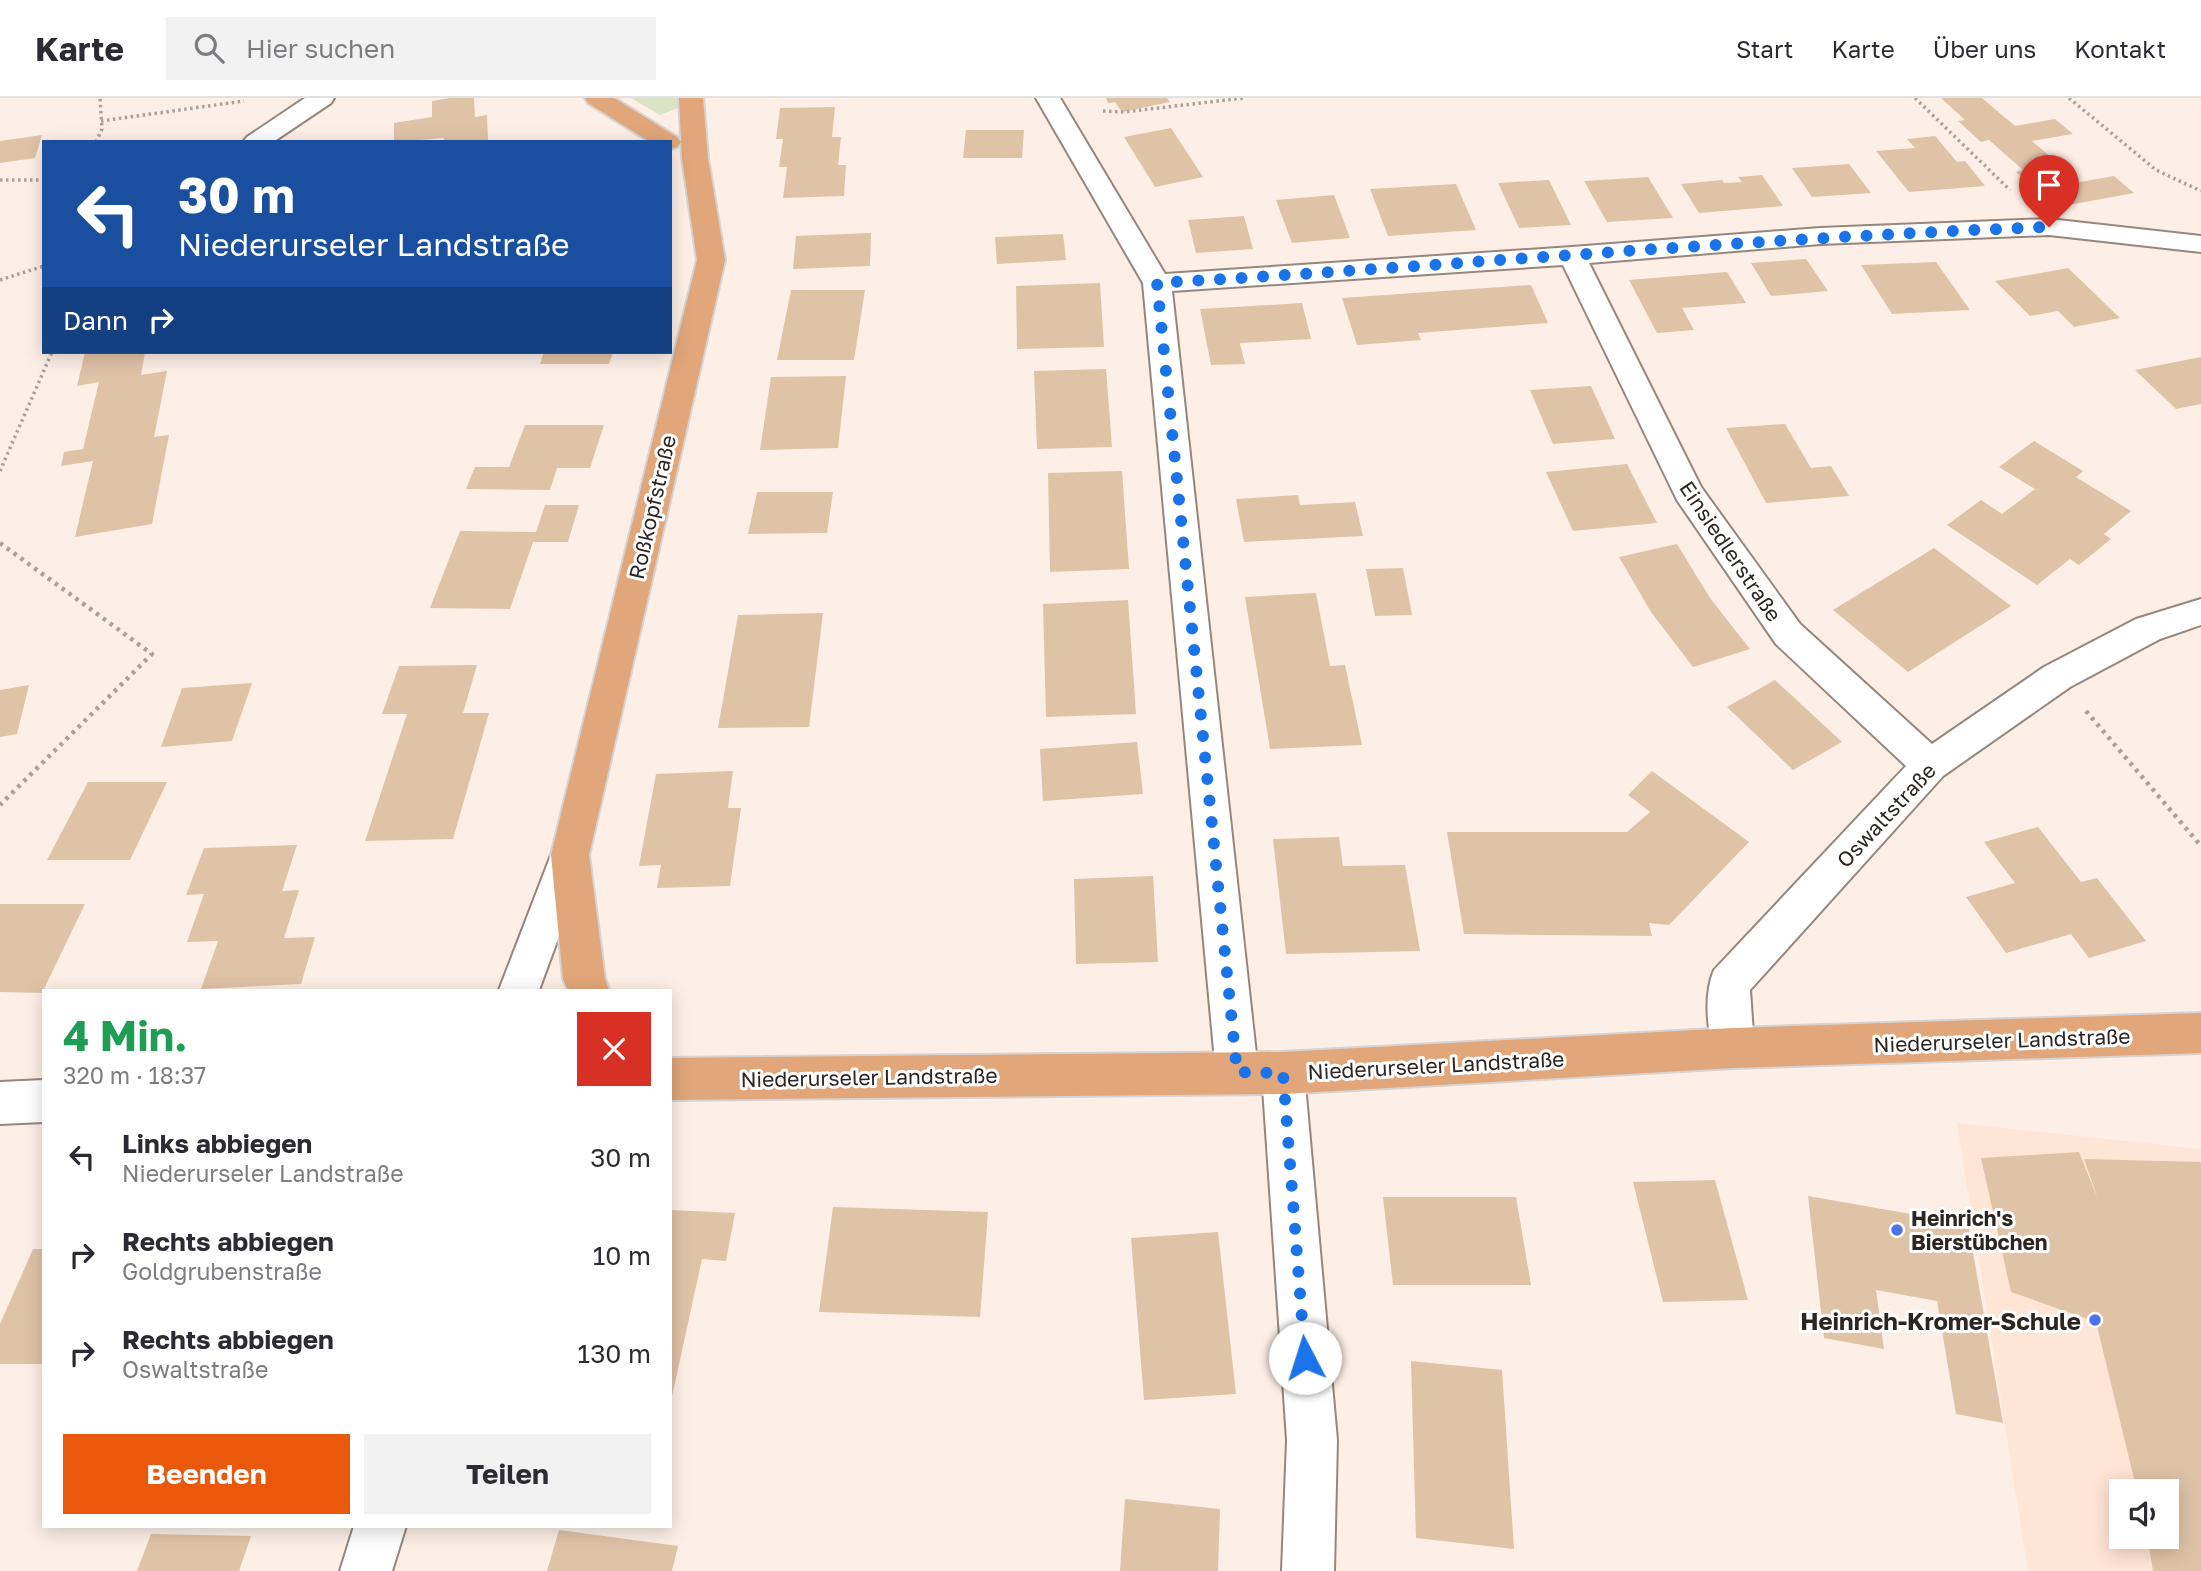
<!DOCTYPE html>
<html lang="de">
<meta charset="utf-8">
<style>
body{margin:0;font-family:"Golos Text",sans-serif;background:#f2f2f3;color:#2b2b33;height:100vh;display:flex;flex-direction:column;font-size:26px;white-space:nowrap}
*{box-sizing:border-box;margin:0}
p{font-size:23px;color:#7c7c81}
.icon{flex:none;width:38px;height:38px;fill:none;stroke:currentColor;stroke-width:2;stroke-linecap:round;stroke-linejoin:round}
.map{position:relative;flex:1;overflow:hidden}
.details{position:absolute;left:42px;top:891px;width:630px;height:539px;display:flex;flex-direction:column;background:#fff;border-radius:0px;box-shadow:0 4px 18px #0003}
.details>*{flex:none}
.hud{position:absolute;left:42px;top:42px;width:630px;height:214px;border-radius:0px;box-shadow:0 4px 18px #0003;background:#1a4fa0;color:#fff;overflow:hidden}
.buttons{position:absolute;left:2109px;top:1381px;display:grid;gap:14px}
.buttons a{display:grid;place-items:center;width:70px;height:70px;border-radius:0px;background:#fff;box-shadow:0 4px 18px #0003;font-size:35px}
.pin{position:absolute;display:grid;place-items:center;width:60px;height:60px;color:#fff;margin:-72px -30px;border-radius:50% 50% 50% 0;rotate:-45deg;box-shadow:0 0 7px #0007}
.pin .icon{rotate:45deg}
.me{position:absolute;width:77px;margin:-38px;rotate:355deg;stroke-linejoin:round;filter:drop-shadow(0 0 5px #0008)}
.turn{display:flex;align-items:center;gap:24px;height:147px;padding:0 21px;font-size:32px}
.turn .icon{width:91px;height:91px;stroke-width:2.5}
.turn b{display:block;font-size:49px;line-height:60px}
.then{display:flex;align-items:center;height:66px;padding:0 21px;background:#0003;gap:14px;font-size:26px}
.round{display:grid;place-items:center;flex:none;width:74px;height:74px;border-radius:0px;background:#f2f2f3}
.headline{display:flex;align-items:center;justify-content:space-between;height:119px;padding:0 21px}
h1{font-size:42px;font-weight:700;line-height:52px;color:#1e9e55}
.action{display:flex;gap:14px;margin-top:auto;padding:14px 21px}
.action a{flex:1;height:80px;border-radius:0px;background:#ea580c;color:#fff;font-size:28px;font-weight:700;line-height:80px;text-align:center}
.action a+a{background:#f2f2f3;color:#2b2b33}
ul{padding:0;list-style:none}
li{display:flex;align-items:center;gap:21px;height:98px;padding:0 21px}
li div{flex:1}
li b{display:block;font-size:26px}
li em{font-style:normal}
header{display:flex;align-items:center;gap:42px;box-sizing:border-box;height:98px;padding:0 35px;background:#fff;border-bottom:2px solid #e1e1e2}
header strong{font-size:33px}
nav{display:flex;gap:38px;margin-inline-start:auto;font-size:24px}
.search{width:490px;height:63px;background:#f2f2f3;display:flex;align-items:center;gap:18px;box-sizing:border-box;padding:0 24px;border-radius:0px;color:#7c7c81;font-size:26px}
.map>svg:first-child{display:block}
</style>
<header>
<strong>Karte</strong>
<div class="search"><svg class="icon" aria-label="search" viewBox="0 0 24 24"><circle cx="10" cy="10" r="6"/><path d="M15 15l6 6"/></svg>Hier suchen</div>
<nav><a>Start</a><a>Karte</a><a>Über uns</a><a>Kontakt</a></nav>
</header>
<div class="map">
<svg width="2201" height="1473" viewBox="0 0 2201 1473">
<rect width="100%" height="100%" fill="#fdefe6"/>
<path fill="#ffe5d6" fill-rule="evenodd" d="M1957,1025L2201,1051V1473H2028ZM2121,1393H2166V1438H2121Z"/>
<path fill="#d8e4c3" d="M631,0H680V9L660,17Z"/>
<g fill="#dfc3a7">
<path d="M450,0H474L475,19L487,17L488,42L444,44V40L394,44V25L432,19V3Z"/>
<path d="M1106,0H1167L1170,4L1122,14L1115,4L1108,5Z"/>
<path d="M1941,0H1982L2015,28L2055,21L2073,36L2032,43L2080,84L2114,78L2134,95L2063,108L2051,97L2044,98L2016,74L2023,72L1989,42L1981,44L1958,23L1965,22Z"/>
<path d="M835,9L832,39H841L838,67H846L844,98L783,100L787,69H779L783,41H776L780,10Z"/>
<path d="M1171,30L1203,79L1155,89L1124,39Z"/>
<path d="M966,32H1024L1022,60H963Z"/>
<path d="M42,37L35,60L0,65V43Z"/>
<path d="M1935,38L1957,64L1965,63L1985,88L1909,94L1876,53L1915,50L1907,41Z"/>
<path d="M1849,66L1871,95L1812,99L1792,70Z"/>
<path d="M1762,77L1783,108L1699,115L1681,86L1722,82L1724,85L1742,84L1738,79Z"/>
<path d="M1648,79L1673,120L1607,124L1584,83Z"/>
<path d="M1549,82L1571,127L1519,130L1498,85Z"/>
<path d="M1456,86L1476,132L1388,138L1370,91Z"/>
<path d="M1334,97L1350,140L1292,145L1276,102Z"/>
<path d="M1244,118L1253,151L1196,155L1188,122Z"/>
<path d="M871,135L870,168L793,171L796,138Z"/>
<path d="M1063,136L1066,162L997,166L995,139Z"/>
<path d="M1806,161L1828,193L1771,198L1751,165Z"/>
<path d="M1936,164L1970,212L1892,216L1861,167Z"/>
<path d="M2068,170L2120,220L2074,229L2058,213L2030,218L1995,183Z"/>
<path d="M1727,174L1746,205L1682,210L1694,232L1657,235L1629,182Z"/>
<path d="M1100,185L1104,249L1017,251L1016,188Z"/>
<path d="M1531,187L1548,225L1418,235L1421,242L1357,247L1342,200Z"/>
<path d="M791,192H865L854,262H777Z"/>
<path d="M1302,205L1311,241L1240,245L1245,266L1211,267L1200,211Z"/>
<path d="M85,254H145L141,277L167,273L154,339L169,337L152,426L75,439L93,363L61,368L64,354L83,351L99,284L77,288Z"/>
<path d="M544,254H613L609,266H540Z"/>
<path d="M2201,259V306L2176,311L2135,272Z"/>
<path d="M1106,271L1112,349L1037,351L1034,273Z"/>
<path d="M846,278L838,350L760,352L771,279Z"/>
<path d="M1591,288L1615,341L1553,346L1530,292Z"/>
<path d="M1785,326L1811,370L1831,368L1849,398L1766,405L1726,330Z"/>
<path d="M525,327H604L590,370H557L550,392L466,391L475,369H509Z"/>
<path d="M2034,343L2083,373L2076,379L2131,413L2104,436L2111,441L2079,467L2070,461L2037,487L1947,427L1981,402L2002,416L2035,391L1999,369Z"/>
<path d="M1627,366L1657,425L1573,433L1546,374Z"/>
<path d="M1122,373L1129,471L1050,474L1048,375Z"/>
<path d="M757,394H833L827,435L748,436Z"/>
<path d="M1298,397L1300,407L1355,404L1363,438L1244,444L1236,401Z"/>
<path d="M545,407H579L568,444H533L510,511L430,510L460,433L536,434Z"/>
<path d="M1677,446L1710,500L1750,551L1693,569L1651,514L1619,459Z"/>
<path d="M1934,450L2011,508L1908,574L1833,512Z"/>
<path d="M1403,470L1412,517L1375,518L1366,471Z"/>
<path d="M1316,495L1330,568L1345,567L1362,647L1270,651L1245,499Z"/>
<path d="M1128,502L1136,616L1046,619L1043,506Z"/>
<path d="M823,515L809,629L718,630L738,517Z"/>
<path d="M477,567L463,615H489L453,741L365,743L407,616H382L399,568Z"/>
<path d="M1775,582L1842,644L1793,672L1727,609Z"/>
<path d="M252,585L232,643L161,649L182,590Z"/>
<path d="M29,587L17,636L0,639V592Z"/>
<path d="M1137,644L1143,696L1043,703L1040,651Z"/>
<path d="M733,673L728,710H741L730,788L657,790L661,767L639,768L656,676Z"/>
<path d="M1652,673L1749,744L1669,827L1649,825L1652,838L1464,836L1447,734H1627L1650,714L1628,697Z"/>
<path d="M88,684H167L130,762H47Z"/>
<path d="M2038,729L2081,784L2097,780L2146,843L2089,860L2071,836L2006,855L1966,799L2015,785L1984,744Z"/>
<path d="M1339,739L1343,768L1405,767L1420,853L1286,856L1273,741Z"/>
<path d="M297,747L282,793L299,792L284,840L315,839L301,886L201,891L218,843L187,844L204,796L186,797L204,750Z"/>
<path d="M1153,778L1158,864L1076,866L1074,781Z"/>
<path d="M0,806H85L42,895L0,894Z"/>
<path d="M2079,1054L2098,1101L2084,1061L2201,1064V1473H2153L2147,1438H2166V1393H2137L2096,1224L2011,1194L1981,1060Z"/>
<path d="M1715,1082L1748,1202L1663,1204L1633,1084Z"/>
<path d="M1808,1098L1968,1126L2003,1325L1956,1316L1937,1203L1876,1192L1884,1251L1824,1240Z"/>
<path d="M1383,1099H1516L1531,1187H1393Z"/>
<path d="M833,1109L988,1114L980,1219L819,1214Z"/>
<path d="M670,1112L735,1115L726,1163L702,1161L671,1303Z"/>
<path d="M1218,1134L1236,1296L1144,1302L1131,1140Z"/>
<path d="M33,1151H44V1266H0V1226Z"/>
<path d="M1411,1263L1502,1272L1514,1451L1416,1440Z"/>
<path d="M1125,1401L1220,1411L1218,1473H1120Z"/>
<path d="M559,1432L678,1448L672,1473H547Z"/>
<path d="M151,1436L251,1438L239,1473H137Z"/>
</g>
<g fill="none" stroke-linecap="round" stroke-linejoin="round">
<g stroke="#96867c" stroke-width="4">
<g id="minor">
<path d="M305,0H334L331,5L273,44H243L247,39Z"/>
<path d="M1036,0H1060L1165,176L1572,149L1820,130L2049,121L2201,138V154L2049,137L1820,146L1589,165L1701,389L1800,526L1932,646L2044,569L2136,521L2201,501V527L2160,541L2070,589L1943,678L1750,892L1754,950L1748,964L1733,970L1718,964C1707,940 1703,897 1714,872L1906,668L1776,546L1677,402L1563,167L1172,193L1258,974L1252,989L1237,995L1222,989L1216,974L1143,185Z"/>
<path d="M570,740L584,745L589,757L539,892H499L551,757L556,745Z"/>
<path d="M1283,954L1298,960L1304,975L1337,1342L1334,1473H1282L1287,1342L1262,975L1268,960Z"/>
<path d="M44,982V1024L0,1026V984Z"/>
<path d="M354,1428H406L392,1473H340Z"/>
</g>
</g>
<g stroke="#d5d3d3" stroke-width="4">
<g id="major">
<path d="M585,0H614L677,39L681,44L677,49L670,51V44H650L588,5Z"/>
<path d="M679,0H703L708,60L725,162L589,757L605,881L609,892H568L563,881L551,757L697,162L682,60Z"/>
<path d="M2201,915V955L1733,970L1283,996L670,1002V960L1283,954L1733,930Z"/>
</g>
</g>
<g stroke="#aca19a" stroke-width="3.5" stroke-dasharray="2.5 3.5" stroke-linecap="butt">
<path d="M1915,0L2010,92"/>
<path d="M2069,0L2156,72L2201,93"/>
<path d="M1103,13L1124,14L1244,0"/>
<path d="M101,23L244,3"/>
<path d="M96,44L102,31L100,0"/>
<path d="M0,82H44"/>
<path d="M0,182L44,168"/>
<path d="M0,373L52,254"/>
</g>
<g stroke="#aca19a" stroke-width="4.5" stroke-dasharray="3.5 5" stroke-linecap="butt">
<path d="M0,445L152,556L0,707"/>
<path d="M2086,613L2201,748"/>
</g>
<use href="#minor" fill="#fff" fill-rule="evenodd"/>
<use href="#major" fill="#e1a679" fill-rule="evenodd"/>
</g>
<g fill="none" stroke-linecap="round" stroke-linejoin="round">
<path stroke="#1a73e8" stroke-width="12" stroke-dasharray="0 21.6" d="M1305,1260L1283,975L1237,974L1157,185C1454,168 1751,140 2049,129"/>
</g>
<g fill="#4b74e7" stroke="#fff" stroke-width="2.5">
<circle cx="1897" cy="1132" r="7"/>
<circle cx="2095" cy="1222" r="7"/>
</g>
<g text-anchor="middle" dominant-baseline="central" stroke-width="6" stroke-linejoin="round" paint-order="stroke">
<g font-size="21" fill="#2c2522" stroke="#fff">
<text transform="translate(652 409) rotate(-77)">Roßkopfstraße</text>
<text transform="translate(1731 453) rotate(56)">Einsiedlerstraße</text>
<text transform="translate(1886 717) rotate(-47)">Oswaltstraße</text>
<text transform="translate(2002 942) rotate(-2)">Niederurseler Landstraße</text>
<text transform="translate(1436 967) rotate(-3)">Niederurseler Landstraße</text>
<text transform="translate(869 979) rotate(-1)">Niederurseler Landstraße</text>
</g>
<g font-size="21" font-weight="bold" fill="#2c2522" stroke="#fff" text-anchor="start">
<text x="1911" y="1120">Heinrich's<tspan x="1911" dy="24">Bierstübchen</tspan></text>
</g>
<g font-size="24" font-weight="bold" fill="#2c2522" stroke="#fff" text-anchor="end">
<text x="2081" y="1222">Heinrich-Kromer-Schule</text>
</g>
</g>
</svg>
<div class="buttons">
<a><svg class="icon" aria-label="sound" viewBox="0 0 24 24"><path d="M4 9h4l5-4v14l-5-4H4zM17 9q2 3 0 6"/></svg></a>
</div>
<div class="pin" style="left:2049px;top:129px;background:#d93025"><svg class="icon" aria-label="arrive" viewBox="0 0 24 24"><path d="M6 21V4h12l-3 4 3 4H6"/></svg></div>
<svg class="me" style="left:1305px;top:1260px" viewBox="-20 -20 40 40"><circle r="19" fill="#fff"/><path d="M0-13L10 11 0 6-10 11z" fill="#1a73e8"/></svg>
<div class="hud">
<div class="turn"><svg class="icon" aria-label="left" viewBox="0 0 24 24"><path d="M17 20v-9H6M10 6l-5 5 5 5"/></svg><div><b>30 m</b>Niederurseler Landstraße</div></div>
<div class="then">Dann<svg class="icon" aria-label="right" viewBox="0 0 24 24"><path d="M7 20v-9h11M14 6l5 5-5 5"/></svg></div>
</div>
<section class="details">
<div class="headline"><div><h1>4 Min.</h1><p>320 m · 18:37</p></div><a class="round" style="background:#d93025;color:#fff"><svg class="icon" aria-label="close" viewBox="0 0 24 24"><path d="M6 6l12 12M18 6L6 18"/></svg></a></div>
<ul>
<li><svg class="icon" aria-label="left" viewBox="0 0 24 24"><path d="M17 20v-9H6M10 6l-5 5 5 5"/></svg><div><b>Links abbiegen</b><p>Niederurseler Landstraße</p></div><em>30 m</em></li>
<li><svg class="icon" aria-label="right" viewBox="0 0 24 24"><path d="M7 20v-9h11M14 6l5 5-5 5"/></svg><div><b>Rechts abbiegen</b><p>Goldgrubenstraße</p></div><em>10 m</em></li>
<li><svg class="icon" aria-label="right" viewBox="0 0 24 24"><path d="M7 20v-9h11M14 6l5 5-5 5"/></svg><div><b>Rechts abbiegen</b><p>Oswaltstraße</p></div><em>130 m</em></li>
</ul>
<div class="action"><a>Beenden</a><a>Teilen</a></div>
</section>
</div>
